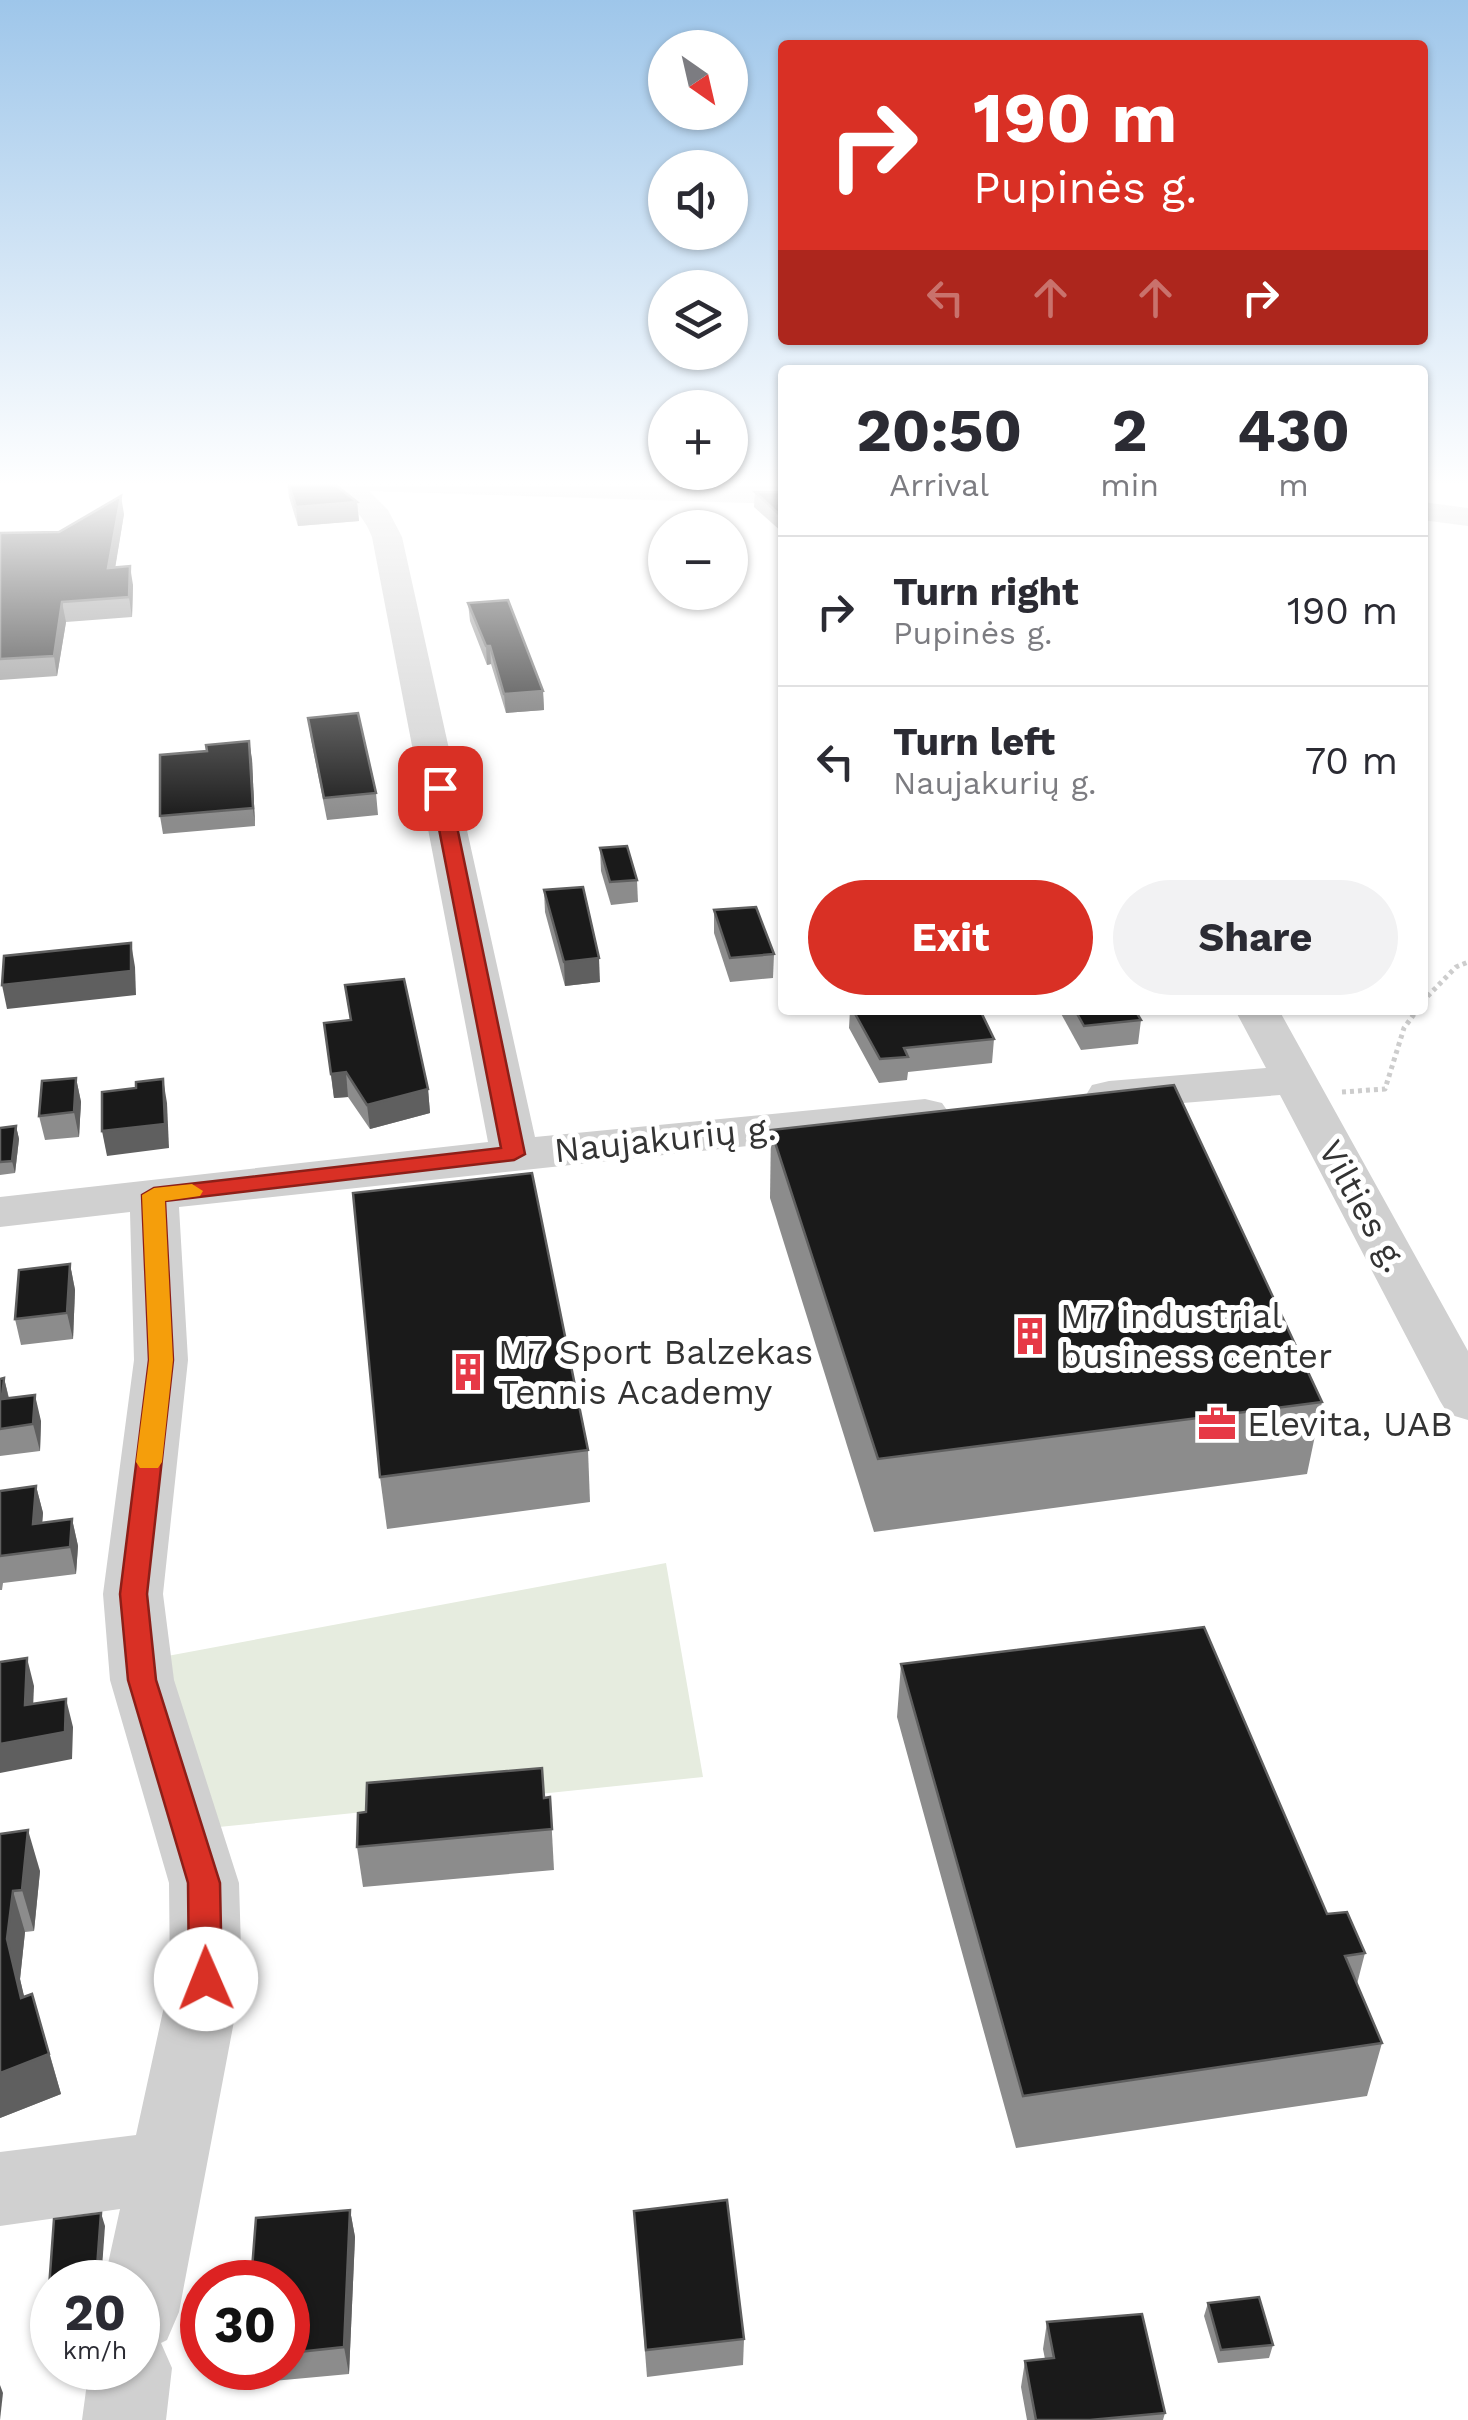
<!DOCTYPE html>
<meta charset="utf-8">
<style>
body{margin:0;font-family:"Work Sans",sans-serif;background:#f2f2f3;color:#2b2b33;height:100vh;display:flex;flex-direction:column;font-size:38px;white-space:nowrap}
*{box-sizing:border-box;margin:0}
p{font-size:32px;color:#7c7c81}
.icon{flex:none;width:55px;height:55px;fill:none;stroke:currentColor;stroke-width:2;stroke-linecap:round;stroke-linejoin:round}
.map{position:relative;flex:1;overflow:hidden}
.sheet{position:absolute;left:778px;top:365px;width:650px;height:650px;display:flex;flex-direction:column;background:#fff;border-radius:10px;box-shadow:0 2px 8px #0004}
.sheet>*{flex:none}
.banner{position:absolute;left:778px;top:40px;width:650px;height:305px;border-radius:10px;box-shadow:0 2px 8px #0004;background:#d93025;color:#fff;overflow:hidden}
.needle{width:65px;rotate:146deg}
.controls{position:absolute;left:648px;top:30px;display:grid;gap:20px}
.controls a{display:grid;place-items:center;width:100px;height:100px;border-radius:50%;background:#fff;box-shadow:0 2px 8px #0004;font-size:50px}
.speed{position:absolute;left:30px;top:2260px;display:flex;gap:20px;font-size:50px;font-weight:700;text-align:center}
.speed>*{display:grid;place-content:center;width:130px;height:130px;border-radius:50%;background:#fff;box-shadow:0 2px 8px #0004;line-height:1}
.speed small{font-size:25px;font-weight:400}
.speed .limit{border:15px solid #d22;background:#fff;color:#111}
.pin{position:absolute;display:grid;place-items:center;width:85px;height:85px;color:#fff;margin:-42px;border-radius:20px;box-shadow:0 5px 15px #0006}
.me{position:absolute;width:110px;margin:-55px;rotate:359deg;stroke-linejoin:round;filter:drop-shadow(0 0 8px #0008)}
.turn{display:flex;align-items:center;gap:35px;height:210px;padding:0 30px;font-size:45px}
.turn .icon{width:130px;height:130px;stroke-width:2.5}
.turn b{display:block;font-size:70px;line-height:85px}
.lanes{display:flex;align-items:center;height:95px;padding:0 30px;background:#0003;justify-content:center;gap:50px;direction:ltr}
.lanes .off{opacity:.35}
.eta{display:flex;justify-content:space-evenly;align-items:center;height:170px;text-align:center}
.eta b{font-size:60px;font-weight:700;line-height:70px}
.cta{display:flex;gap:20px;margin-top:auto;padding:20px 30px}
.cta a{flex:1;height:115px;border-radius:60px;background:#d93025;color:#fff;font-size:40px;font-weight:700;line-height:115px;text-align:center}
.cta a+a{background:#f2f2f3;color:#2b2b33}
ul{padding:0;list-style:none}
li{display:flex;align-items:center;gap:30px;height:150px;padding:0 30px;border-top:2px solid #e1e1e2}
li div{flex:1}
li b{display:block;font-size:38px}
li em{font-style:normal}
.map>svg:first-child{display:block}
</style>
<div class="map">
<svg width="1468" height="2420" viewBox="0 0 1468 2420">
<rect width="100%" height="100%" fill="#fff"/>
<path fill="#e6ecdf" d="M666,1563L703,1777L209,1828L162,1657Z"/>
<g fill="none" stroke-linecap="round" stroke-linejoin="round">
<g stroke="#cdcdcd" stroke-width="5" stroke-dasharray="4 4" stroke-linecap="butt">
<path d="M1422,1002L1456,967L1468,962"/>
<path d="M1342,1092L1385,1089L1404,1028L1417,1010"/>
</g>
<g fill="#d0d0d0" fill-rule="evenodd">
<path d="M310,482H637L782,486V504L369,491L388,510L402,537L535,1137L925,1099L942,1103L949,1113L942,1123L925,1127L179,1207L188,1360L163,1594L174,1680L239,1883L242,1979L179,2312L167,2340L161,2343L172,2368L166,2420H82L89,2368H138V2282H104L120,2209L0,2226V2152L136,2135L170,1979L169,1883L110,1680L103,1594L134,1360L130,1212L0,1227V1197L488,1142L372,537C354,491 325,504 310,482Z"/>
<path d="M1422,502L1468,508V526L1422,520Z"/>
<path d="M1235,1010H1279L1468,1351V1420L1448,1414L1440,1401L1280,1095L1109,1109L1092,1105L1086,1095L1092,1085L1109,1081L1266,1068Z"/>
</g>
</g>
<g fill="#8c8c8c">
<path d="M287,482L357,502L359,521L298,526L289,497Z"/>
<path d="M755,492H782V532L754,507Z"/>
<path d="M124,514L115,567L133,585L132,617L66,622L57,676L0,680V533L59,532Z"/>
<path d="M468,603L543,691L544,710L506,713L491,664L487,665L470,621Z"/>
<path d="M308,718L376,793L378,815L327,820L311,739Z"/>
<path d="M207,751L252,759L255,826L163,834L160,816Z"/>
<path d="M600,848L637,880L638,902L611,905L601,871Z"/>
<path d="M544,890L600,982L565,986L545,912Z"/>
<path d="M714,910L774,954L773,978L730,982L714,933Z"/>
<path d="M345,985L428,1089L430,1113L370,1129L348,1097L334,1098L324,1023L350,1020Z"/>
<path d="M850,1010H980L994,1039L992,1063L908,1072L907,1080L879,1083L849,1028Z"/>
<path d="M1059,1010H1135L1141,1020L1138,1044L1081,1050Z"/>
<path d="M76,1078L81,1102L79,1137L45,1140L39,1116Z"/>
<path d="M16,1126L19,1139L15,1173L0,1175V1128Z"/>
<path d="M771,1130L1322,1402L1307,1474L874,1532L770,1198Z"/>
<path d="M70,1264L75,1290L73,1339L21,1345L15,1319Z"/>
<path d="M4,1378L9,1398L41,1421L40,1451L0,1456V1379Z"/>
<path d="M588,1450L590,1502L387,1529L380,1477Z"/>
<path d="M36,1486L43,1513L42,1523L72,1519L78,1546L76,1574L3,1583L2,1590H0V1491Z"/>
<path d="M901,1664L1327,1914L1365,1953L1357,1984L1382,2043L1367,2096L1016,2148L897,1717Z"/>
<path d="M550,1797L554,1870L363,1887L357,1847Z"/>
<path d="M0,1834L40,1871L34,1931L25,1932L20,1979L24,1997L44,2034L61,2094L0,2118Z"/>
<path d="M350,2210L355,2237L349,2374L252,2383L248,2368H288V2282Z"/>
<path d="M634,2211L744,2339L743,2365L647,2377Z"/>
<path d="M1208,2303L1273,2345L1269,2358L1218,2363L1204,2316Z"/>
<path d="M1047,2322L1165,2413L1163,2420H1027L1021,2387L1025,2361L1045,2359L1043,2349Z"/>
</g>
<g fill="#5f5f5f">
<path d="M121,496L124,514L112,587L108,568Z"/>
<path d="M357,502L359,521L298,526L296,507Z"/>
<path d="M130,566L133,585L132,617L129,597Z"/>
<path d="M62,602L66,622L57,676L54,656Z"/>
<path d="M486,646H490L491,664L487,665Z"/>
<path d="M543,691L544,710L506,713L504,694Z"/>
<path d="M249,741L252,759L255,826L253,808Z"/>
<path d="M131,943L135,967L136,995L7,1009L2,985Z"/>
<path d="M599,958L600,982L565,986L564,962Z"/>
<path d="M346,1072L348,1097L334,1098L331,1074Z"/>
<path d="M76,1078L81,1102L79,1137L74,1112Z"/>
<path d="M163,1079L167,1103L169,1148L107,1156L102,1131Z"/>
<path d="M428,1089L430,1113L370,1129L367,1105Z"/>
<path d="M16,1126L19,1139L15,1173L12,1161Z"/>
<path d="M70,1264L75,1290L73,1339L67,1313Z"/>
<path d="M4,1378L10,1404L2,1399Z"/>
<path d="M35,1395L41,1421L40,1451L33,1424Z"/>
<path d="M36,1486L43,1513L40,1550L33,1524Z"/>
<path d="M72,1519L78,1546L76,1574L70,1547Z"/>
<path d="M27,1658L34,1686L32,1732L25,1705Z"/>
<path d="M66,1699L73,1727L72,1759L0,1773V1744Z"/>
<path d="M28,1830L40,1871L34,1931L22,1890Z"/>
<path d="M13,1891L25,1932L20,1979L34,2038L21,1998L7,1939Z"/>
<path d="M32,1994L61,2094L0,2118V2073Z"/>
<path d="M350,2210L355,2237L349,2374L344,2347Z"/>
<path d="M101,2213L105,2226L101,2282H97Z"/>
<path d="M0,2385L3,2393L0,2420Z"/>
</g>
<g fill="#1a1a1a" stroke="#5f5f5f" stroke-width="2.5">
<path d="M288,482H307L337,486L357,502L296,507Z"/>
<path d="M755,492H782V517Z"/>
<path d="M121,496L108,568L130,566L129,597L62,602L54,656L0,659V533L59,532Z"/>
<path d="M508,600L543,691L504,694L490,646H486L468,603Z"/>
<path d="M358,713L376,793L324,798L308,718Z"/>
<path d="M249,741L253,808L160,816V755L207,751L206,745Z"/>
<path d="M627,846L637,880L610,882L600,848Z"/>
<path d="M583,887L599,958L564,962L544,890Z"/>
<path d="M756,907L774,954L730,958L714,910Z"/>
<path d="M131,943V971L2,985L4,956Z"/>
<path d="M404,979L428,1089L367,1105L346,1072L331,1074L324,1023L351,1020L345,985Z"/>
<path d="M853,1010H980L994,1039L904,1048L908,1057L880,1059Z"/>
<path d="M1075,1010H1135L1141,1020L1084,1026Z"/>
<path d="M76,1078L74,1112L39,1116L42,1081Z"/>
<path d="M163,1079L165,1124L102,1131V1092L136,1088V1082Z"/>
<path d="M1174,1085L1322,1402L878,1459L771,1130Z"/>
<path d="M16,1126L12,1161L0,1162V1128Z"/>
<path d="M532,1173L588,1450L380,1477L353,1193Z"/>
<path d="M70,1264L67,1313L15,1319L19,1270Z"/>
<path d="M4,1378L2,1399L35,1395L33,1424L0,1429V1379Z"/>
<path d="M36,1486L33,1524L72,1519L70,1547L0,1556V1491Z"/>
<path d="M1204,1627L1327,1914L1347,1912L1365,1953L1345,1956L1382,2043L1023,2096L901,1664Z"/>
<path d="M27,1658L25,1705L66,1699L65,1732L0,1744V1662Z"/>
<path d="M542,1768L544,1798L550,1797L552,1829L357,1847L358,1813L366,1812L367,1783Z"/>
<path d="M28,1830L22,1890L13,1891L7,1939L21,1998L32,1994L49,2054L0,2073V1834Z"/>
<path d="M727,2200L744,2339L646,2350L634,2211Z"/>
<path d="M350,2210L344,2347L288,2353V2282H251L256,2218Z"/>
<path d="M101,2213L96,2281L84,2282H52V2287L49,2288L54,2219Z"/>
<path d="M1259,2297L1273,2345L1221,2350L1208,2303Z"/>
<path d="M1142,2314L1165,2413L1090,2420H1036L1025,2361L1054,2358L1047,2322Z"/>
</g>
<linearGradient id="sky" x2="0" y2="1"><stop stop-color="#9ec6ea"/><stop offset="0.59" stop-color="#fff"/><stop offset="1" stop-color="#fff" stop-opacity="0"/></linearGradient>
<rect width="1468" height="820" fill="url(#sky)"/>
<path fill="#d93025" stroke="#8d1f18" stroke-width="2.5" d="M440,783L449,788L525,1154L514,1160L165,1201L173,1360L147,1594L156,1680L220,1883L222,1979L217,1989L206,1993L194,1989L189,1979L188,1883L128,1680L120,1594L149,1360L142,1195L154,1188L501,1148L431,788Z"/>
<path fill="#f59e0b" d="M192,1184L203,1191L200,1196L165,1201L173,1360L162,1462L158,1468H140L136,1462L149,1360L142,1195L154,1188Z"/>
<defs>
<g id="building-bare" transform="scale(3)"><path d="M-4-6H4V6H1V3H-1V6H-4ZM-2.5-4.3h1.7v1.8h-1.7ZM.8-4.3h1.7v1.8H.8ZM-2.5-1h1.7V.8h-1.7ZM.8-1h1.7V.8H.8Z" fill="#e63946" stroke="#fff" stroke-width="2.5" paint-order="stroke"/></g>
<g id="office-bare" transform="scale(3)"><path d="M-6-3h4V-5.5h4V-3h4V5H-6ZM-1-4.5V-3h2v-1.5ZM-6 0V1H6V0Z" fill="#e63946" stroke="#fff" stroke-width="2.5" paint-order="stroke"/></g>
</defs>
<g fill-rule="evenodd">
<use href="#building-bare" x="1030" y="1336"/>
<use href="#building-bare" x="468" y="1372"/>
<use href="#office-bare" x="1217" y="1424"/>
</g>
<g text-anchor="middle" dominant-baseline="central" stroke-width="10" stroke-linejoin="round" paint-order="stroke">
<g font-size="35" fill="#333" stroke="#fff">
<text transform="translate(665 1139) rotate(-6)">Naujakurių g.</text>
<text transform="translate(1363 1206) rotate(61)">Vilties g.</text>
</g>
<g font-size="35" fill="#333" stroke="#fff" text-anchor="start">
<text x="1060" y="1316">M7 industrial<tspan x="1060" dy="40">business center</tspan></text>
<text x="498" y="1352">M7 Sport Balzekas<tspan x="498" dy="40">Tennis Academy</tspan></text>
<text x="1247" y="1424">Elevita, UAB</text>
</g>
</g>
</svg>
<div class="controls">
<a><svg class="needle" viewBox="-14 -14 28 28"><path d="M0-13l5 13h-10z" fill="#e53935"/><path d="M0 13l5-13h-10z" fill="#7c7c81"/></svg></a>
<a><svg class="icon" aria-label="sound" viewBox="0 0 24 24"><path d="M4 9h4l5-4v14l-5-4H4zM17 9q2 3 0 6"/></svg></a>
<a><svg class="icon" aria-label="layers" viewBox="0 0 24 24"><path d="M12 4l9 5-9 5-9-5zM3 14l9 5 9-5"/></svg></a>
<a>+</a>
<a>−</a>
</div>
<div class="speed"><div>20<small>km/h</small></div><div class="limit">30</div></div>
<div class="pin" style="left:440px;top:788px;background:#d93025"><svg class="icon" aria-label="arrive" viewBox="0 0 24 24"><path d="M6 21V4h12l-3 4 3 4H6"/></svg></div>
<svg class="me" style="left:206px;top:1979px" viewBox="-20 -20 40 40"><circle r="19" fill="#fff"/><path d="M0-13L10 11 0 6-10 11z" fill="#d93025"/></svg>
<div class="banner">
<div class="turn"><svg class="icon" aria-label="right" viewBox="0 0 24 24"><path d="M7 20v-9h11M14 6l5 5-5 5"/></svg><div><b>190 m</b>Pupinės g.</div></div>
<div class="lanes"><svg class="icon off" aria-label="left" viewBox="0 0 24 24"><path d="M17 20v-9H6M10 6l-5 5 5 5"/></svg><svg class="icon off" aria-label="ahead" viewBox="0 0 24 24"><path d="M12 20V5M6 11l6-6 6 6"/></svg><svg class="icon off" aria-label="ahead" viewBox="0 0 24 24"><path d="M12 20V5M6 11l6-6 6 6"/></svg><svg class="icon" aria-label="right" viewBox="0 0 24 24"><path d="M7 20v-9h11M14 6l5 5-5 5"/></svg></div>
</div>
<section class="sheet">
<div class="eta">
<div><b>20:50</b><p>Arrival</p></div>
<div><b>2</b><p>min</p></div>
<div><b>430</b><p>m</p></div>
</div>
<ul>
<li><svg class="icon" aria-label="right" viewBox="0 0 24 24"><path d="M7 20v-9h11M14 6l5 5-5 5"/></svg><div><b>Turn right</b><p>Pupinės g.</p></div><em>190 m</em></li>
<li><svg class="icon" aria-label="left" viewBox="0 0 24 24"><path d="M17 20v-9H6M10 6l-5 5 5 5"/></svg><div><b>Turn left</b><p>Naujakurių g.</p></div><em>70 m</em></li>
</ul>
<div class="cta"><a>Exit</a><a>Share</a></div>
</section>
</div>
